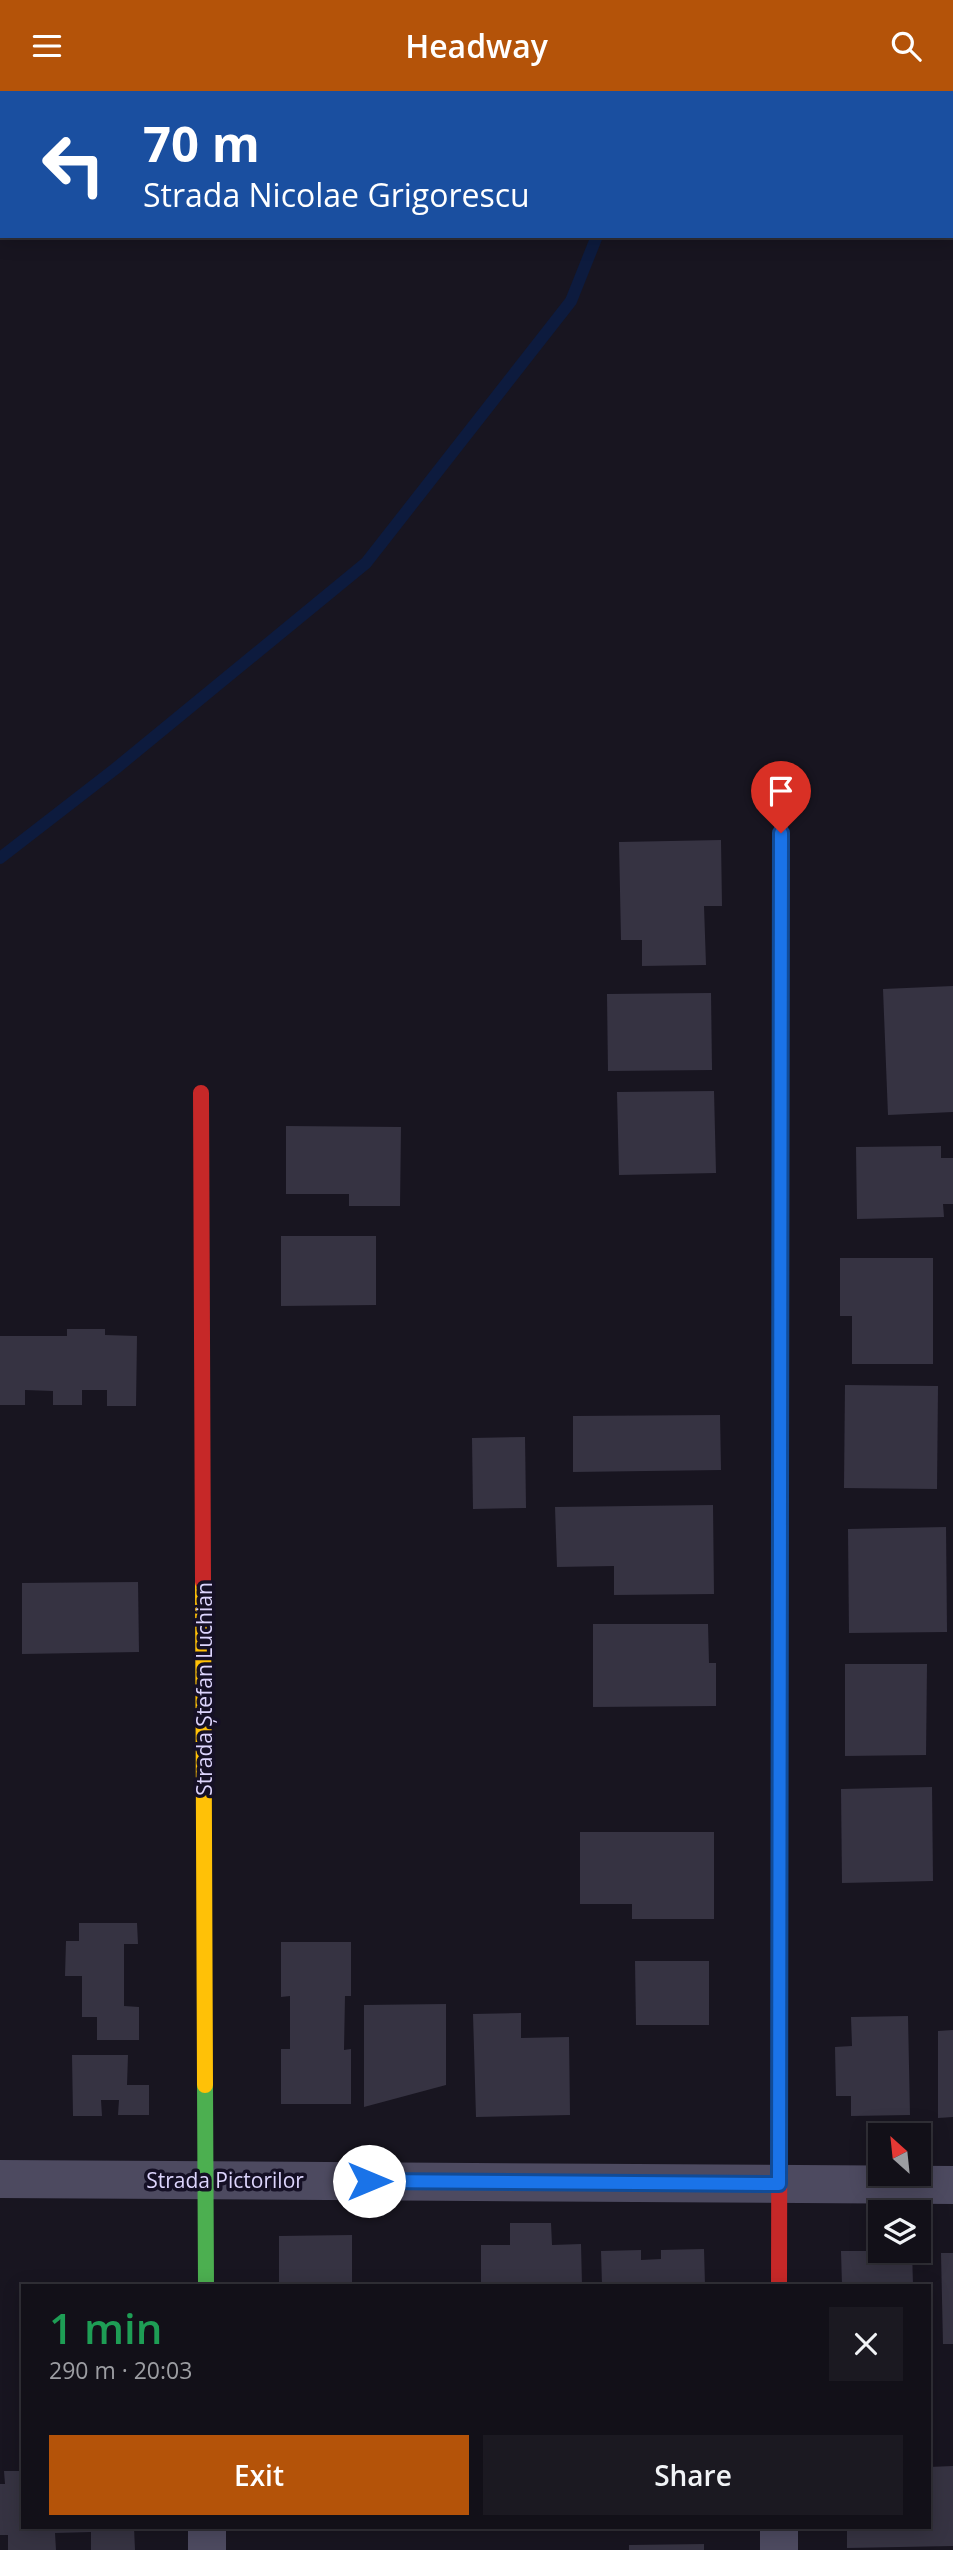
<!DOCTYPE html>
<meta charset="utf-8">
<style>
body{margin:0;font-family:"Open Sans",sans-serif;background:#1b1921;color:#f1f3f6;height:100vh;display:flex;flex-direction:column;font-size:26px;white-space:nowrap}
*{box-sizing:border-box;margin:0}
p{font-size:23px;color:#9c9da2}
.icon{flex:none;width:38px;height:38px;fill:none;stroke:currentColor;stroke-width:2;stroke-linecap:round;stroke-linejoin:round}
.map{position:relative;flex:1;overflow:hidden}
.details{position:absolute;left:21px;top:2193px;width:910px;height:245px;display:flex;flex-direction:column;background:#121018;border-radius:0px;box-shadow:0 4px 18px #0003,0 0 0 2px #313037}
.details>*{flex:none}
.top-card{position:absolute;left:0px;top:0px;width:954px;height:147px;box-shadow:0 4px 18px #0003,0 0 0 2px #313037;background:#1a4fa0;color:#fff;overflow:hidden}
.needle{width:46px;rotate:333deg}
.buttons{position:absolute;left:868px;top:2032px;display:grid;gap:14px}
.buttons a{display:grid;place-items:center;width:63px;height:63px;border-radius:0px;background:#121018;box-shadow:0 4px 18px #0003,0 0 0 2px #313037;font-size:35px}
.pin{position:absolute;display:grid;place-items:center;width:60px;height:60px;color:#fff;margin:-72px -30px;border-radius:50% 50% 50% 0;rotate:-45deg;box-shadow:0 0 7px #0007}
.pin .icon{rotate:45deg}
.me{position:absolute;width:77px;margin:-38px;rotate:90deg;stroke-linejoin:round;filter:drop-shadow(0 0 5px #0008)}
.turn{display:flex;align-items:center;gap:24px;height:147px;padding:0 28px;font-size:32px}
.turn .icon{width:91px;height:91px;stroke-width:2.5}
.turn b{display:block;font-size:49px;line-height:60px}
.round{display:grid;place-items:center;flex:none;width:74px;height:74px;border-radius:0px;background:#1b1921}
.summary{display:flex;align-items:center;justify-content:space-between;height:119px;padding:0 28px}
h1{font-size:42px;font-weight:600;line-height:52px;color:#1e9e55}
.cta{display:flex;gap:14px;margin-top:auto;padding:14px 28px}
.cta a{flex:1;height:80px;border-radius:0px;background:#b45309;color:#fff;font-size:28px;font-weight:600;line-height:80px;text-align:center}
.cta a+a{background:#1b1921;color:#f1f3f6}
header{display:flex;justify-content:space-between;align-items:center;height:91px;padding:0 28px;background:#b45309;color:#fff;font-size:32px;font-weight:600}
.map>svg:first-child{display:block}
</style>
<header><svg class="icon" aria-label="menu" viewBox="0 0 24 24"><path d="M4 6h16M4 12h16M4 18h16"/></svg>Headway<svg class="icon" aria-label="search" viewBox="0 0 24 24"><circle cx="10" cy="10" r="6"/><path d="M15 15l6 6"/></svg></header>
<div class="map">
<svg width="953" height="2459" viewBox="0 0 953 2459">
<rect width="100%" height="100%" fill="#181520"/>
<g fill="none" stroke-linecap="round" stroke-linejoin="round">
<g stroke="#0d1b3e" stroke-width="12">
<path d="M655,2V0"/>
<path d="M0,767L115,678L366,472L571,210L597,145"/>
</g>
</g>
<g fill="#363342">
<path d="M721,749L722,815H704L706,874L642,875V849H621L619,751Z"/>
<path d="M953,895V1021L888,1024L883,898Z"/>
<path d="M711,902L712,979L608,980L607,903Z"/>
<path d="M714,1000L716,1082L619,1084L617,1001Z"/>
<path d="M286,1035L401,1036L400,1115H349V1103H286Z"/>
<path d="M941,1055V1067H953V1113H943L944,1126L857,1128L856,1056Z"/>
<path d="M281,1145H376V1214L281,1215Z"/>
<path d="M840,1167H933V1273H852V1225H840Z"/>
<path d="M67,1238H105V1244L137,1245L136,1315H107V1299H82V1314H53V1300L25,1299V1314H0V1245H67Z"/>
<path d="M845,1294L938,1295L937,1398L844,1397Z"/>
<path d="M720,1324L721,1379L573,1381V1325Z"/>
<path d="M525,1346L526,1417L473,1418L472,1347Z"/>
<path d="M713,1414L714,1503L614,1504V1475L557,1476L555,1416Z"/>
<path d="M946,1436L947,1541L849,1542L848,1438Z"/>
<path d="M138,1491L139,1561L22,1563V1492Z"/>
<path d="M593,1533H708L709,1572H716V1615L593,1616Z"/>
<path d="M845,1573H927L926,1664L845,1665Z"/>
<path d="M932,1696L933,1790L842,1792L841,1698Z"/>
<path d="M580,1741H714V1828H632V1813H580Z"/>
<path d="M79,1832H137L138,1853H124V1915L139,1916V1949H97V1926H82V1885H65L66,1850H79Z"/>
<path d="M281,1851H351V1905H345L344,1959L351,1958V2013H281V1958H290V1905L281,1906Z"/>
<path d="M635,1870H709V1934H636Z"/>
<path d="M446,1913V1994L364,2016V1914Z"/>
<path d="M521,1922V1947L569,1946L570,2024L476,2026L473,1923Z"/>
<path d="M908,1925L910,2024L851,2025V2005H836L835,1956L852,1955L851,1926Z"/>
<path d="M953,1939V2026L938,2027V1940Z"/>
<path d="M72,1964H128L127,1994H149V2024H118L119,2009H101L102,2025H73Z"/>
<path d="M510,2132H551L552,2154L581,2153L582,2194H481V2154H510Z"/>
<path d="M352,2144V2194H279V2145Z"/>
<path d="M704,2158L705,2194H602L601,2160L641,2159V2169L661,2168V2159Z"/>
<path d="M841,2160H912L913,2194H842Z"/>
<path d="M941,2162H953V2253H943Z"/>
<path d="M953,2375V2455L847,2457V2436H929V2376Z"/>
<path d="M4,2380H23V2436H134L135,2459H91V2441L55,2442L56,2459H8V2444H0V2393H5Z"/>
<path d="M704,2453V2459H629V2454Z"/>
</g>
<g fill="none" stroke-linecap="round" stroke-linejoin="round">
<g stroke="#4d4a60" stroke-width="38">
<path d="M0,2088L953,2094"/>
<path d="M207,2436V2459"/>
<path d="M779,2436V2459"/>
</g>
<g stroke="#4caf50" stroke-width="16">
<path d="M780,1259L781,908"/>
<path d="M205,1994L206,2194"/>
</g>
<g stroke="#ffc107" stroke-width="16">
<path d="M781,908V742"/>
<path d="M203,1491L205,1994"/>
<path d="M780,1715V1259"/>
</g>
<g stroke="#c62828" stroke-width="16">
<path d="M201,1002L203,1491"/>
<path d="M779,2194L780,1715"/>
</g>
</g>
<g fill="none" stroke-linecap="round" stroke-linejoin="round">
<g stroke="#114b97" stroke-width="18">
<path id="route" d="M369,2090L779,2093L781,742"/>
</g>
<use href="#route" stroke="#1a73e8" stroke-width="12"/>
</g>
<g text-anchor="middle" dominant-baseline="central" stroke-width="7" stroke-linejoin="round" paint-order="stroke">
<g font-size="21" fill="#ddd5fd" stroke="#151025">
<text transform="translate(204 1598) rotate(-90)">Strada Ștefan Luchian</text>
<text x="225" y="2089">Strada Pictorilor</text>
</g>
</g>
</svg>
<div class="buttons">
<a><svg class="needle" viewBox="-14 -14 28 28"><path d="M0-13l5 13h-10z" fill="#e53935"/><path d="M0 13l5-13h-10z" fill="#9c9da2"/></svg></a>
<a><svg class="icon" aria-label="layers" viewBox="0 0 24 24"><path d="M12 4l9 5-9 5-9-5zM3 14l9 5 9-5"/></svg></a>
</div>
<div class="pin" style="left:781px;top:742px;background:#d93025"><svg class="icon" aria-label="arrive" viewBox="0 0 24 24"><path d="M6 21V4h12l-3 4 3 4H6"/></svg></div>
<svg class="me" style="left:369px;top:2090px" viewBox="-20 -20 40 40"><circle r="19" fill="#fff"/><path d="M0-13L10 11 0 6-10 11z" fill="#1a73e8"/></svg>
<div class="top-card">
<div class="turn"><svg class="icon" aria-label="left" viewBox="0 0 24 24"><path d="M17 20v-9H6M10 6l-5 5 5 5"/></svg><div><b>70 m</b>Strada Nicolae Grigorescu</div></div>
</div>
<section class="details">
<div class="summary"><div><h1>1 min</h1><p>290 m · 20:03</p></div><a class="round"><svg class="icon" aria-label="close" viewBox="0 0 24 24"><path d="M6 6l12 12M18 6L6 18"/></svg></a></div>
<div class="cta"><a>Exit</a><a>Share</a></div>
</section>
</div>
